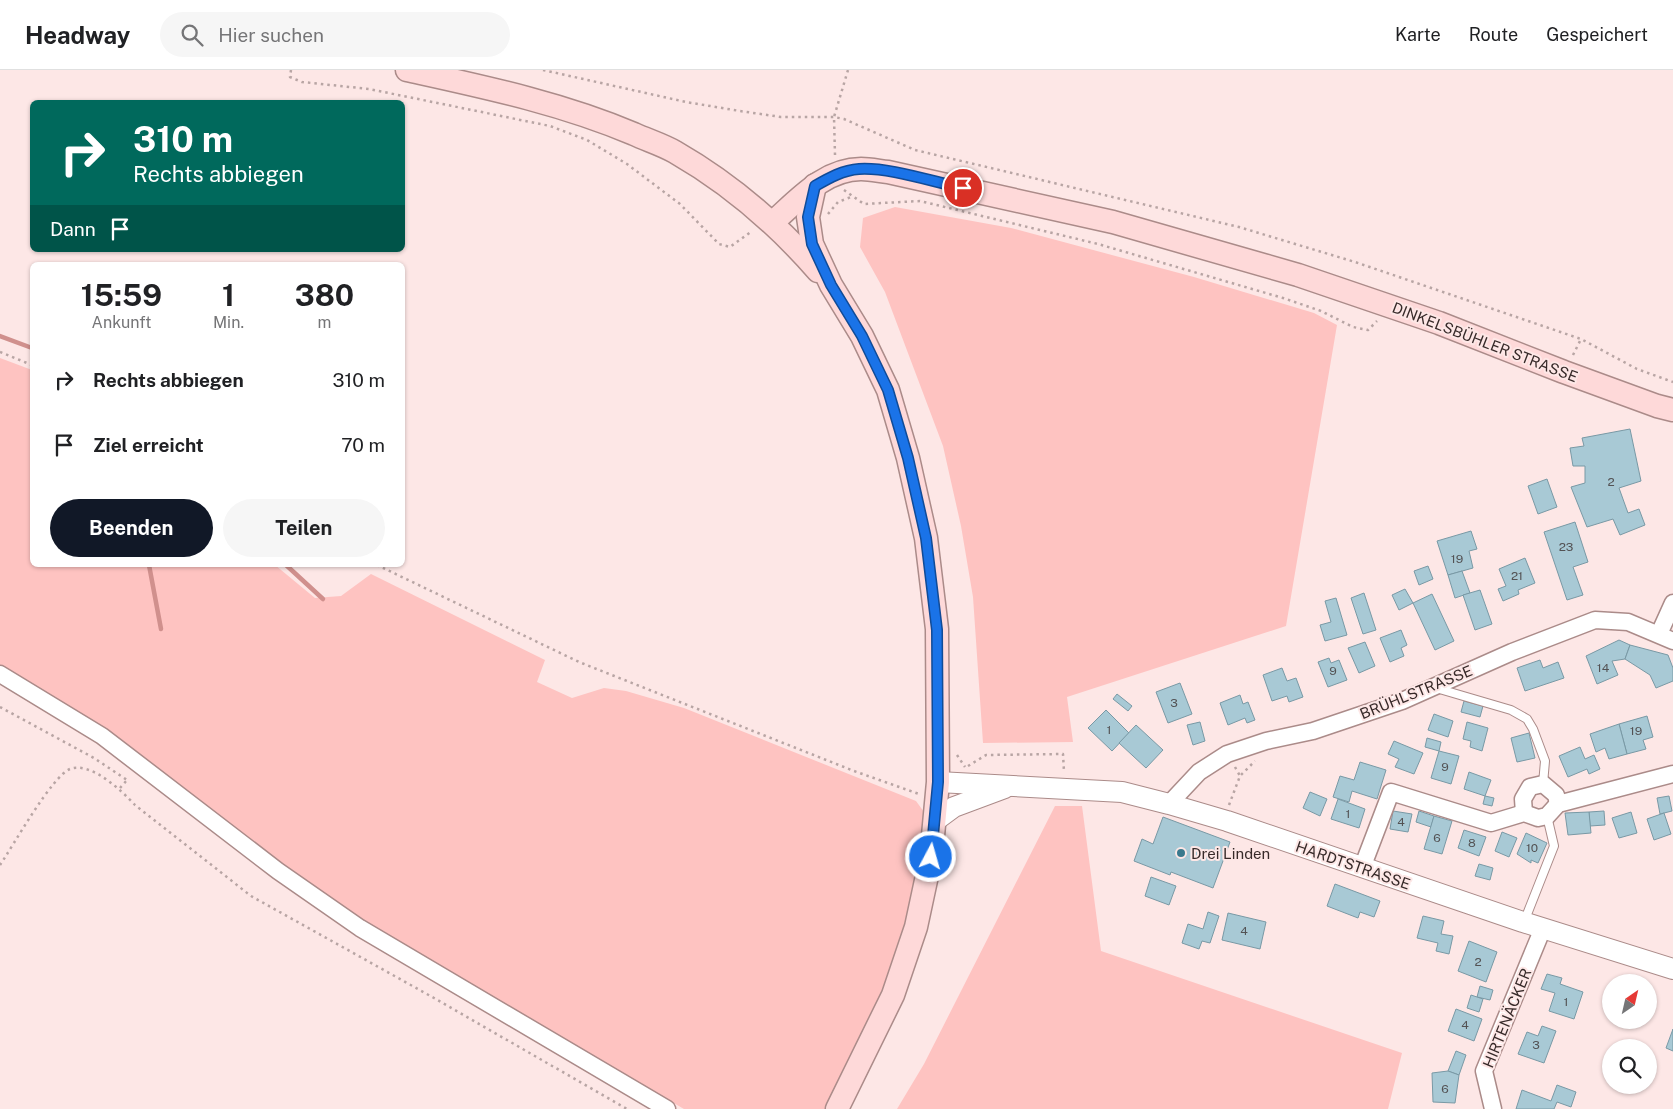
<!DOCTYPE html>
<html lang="de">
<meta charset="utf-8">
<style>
body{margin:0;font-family:"Public Sans",sans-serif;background:#f6f6f6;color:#202124;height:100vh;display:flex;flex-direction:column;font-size:19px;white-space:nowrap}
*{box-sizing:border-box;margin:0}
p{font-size:16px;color:#757577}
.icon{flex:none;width:28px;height:28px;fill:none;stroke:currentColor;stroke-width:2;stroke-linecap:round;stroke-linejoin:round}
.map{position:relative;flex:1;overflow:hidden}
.panel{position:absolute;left:30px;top:192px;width:375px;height:305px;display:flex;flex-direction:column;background:#fff;border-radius:8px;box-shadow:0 1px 4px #0004}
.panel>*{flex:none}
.guide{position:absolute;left:30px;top:30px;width:375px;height:152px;border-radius:8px;box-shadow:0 1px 4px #0004;background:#00695c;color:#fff;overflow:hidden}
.needle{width:32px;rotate:34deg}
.tools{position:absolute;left:1602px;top:904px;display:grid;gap:10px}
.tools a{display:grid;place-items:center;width:55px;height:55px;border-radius:50%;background:#fff;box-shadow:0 1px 4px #0004;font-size:25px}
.pin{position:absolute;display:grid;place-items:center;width:42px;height:42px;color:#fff;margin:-21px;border:2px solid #fff;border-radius:50%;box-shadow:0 1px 5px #0007}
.me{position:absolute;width:55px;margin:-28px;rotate:6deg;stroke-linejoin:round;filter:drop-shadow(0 0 4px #0008)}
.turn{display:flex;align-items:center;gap:18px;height:105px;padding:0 20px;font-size:22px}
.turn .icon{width:65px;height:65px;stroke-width:2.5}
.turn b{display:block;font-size:35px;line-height:42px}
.then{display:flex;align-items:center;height:48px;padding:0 20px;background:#0003;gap:10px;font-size:19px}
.eta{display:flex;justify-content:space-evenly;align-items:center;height:85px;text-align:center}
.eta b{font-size:30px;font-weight:700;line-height:35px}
.primary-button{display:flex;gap:10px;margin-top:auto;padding:10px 20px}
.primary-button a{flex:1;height:58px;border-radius:30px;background:#111827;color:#fff;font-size:20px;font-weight:700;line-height:58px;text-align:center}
.primary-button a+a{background:#f6f6f6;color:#202124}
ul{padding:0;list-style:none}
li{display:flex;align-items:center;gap:15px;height:65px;padding:0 20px}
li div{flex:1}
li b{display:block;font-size:19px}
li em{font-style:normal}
header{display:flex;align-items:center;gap:30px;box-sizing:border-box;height:70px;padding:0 25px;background:#fff;border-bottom:1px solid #e0e0e0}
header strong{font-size:24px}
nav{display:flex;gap:28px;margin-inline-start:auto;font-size:18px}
.search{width:350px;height:45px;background:#f6f6f6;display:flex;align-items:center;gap:12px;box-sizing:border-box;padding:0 18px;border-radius:28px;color:#757577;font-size:19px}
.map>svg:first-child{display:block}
</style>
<header>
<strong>Headway</strong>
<div class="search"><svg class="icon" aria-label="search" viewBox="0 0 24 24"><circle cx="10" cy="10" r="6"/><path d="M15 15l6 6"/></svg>Hier suchen</div>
<nav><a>Karte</a><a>Route</a><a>Gespeichert</a></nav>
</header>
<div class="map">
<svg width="1673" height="1039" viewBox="0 0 1673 1039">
<rect width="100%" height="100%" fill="#fde7e6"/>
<g fill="#fec3c1">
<path d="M895,137L1011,158L1194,207L1314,243L1337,255L1286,556L1067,627L1073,672L983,673L973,527L961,456L943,376L885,222L860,177L863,148Z"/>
<path d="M0,288L32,300V495H275L315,528L341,526L371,504L545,590L537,612L572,628L604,618L626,621L684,638L916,731L924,742C922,780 917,821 906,858C887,921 855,980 826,1039H684L355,847L254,774L119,670L31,613L0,597Z"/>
<path d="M1055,736H1082L1101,881L1402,983L1388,1039H897L924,994Z"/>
</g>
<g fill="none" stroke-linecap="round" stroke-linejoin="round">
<g stroke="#d0908d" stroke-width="4.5">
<path d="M0,266L32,278"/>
<path d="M149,495L161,559"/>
<path d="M286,495L323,529"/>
</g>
</g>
<g fill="#a8c9d5" stroke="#7999a5">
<path d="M1630,359L1641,411L1619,418L1628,443L1639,439L1645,455L1620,465L1613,449L1587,457L1571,417L1585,413V396H1573L1570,378L1584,376L1582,368Z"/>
<path d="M1547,409L1557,437L1538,444L1528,416Z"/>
<path d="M1575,452L1588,492L1573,497L1583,525L1567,530L1544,462Z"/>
<path d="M1471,461L1477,479L1469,481L1473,498L1448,505L1437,471Z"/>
<path d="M1525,488L1535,513L1518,520L1519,524L1503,531L1498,519L1506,516L1499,499Z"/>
<path d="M1428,496L1433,509L1419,515L1414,501Z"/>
<path d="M1462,501L1470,523L1455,528L1448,505Z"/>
<path d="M1405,519L1413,533L1399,540L1392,525Z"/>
<path d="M1480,520L1492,554L1475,560L1463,525Z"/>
<path d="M1364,523L1376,560L1363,564L1351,528Z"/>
<path d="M1432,524L1454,571L1435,580L1413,533Z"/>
<path d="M1336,528L1347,565L1325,571L1320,555L1331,552L1325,531Z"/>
<path d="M1401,560L1407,575L1401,578L1404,586L1390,592L1380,568Z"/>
<path d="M1619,570L1630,575L1625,589L1612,591L1618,605L1597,614L1586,586Z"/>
<path d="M1365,572L1375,596L1359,603L1348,578Z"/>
<path d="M1630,575L1668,585L1673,598V611L1656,618L1650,605L1625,589Z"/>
<path d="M1329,588L1331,593L1339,590L1347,610L1328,617L1318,592Z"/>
<path d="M1540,590L1543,598L1558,592L1564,608L1525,621L1517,598Z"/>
<path d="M1282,598L1287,611L1296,608L1303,627L1289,632L1287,626L1272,631L1263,605Z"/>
<path d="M1180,613L1192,644L1168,653L1156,622Z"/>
<path d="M1117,624L1132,636L1128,641L1113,629Z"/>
<path d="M1240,625L1243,634L1248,632L1255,650L1247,653L1245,648L1228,655L1220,633Z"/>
<path d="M1464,631L1483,636L1480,647L1461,642Z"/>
<path d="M1106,640L1129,663L1112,681L1088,658Z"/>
<path d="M1434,644L1453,651L1448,667L1428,660Z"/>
<path d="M1647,646L1653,667L1643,670L1646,679L1627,684L1619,654Z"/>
<path d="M1200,652L1205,671L1193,675L1187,655Z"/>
<path d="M1467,652L1488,658L1482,681L1470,677L1471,671L1463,669Z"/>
<path d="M1619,654L1627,684L1609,689L1605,678L1596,682L1590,664Z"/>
<path d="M1136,655L1163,680L1146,698L1119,673Z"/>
<path d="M1529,663L1535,688L1517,692L1511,668Z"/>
<path d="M1427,668L1441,672L1439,681L1425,677Z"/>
<path d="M1394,671L1423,683L1414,704L1395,697L1399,689L1388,684Z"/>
<path d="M1580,677L1585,689L1594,685L1600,699L1589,704L1587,699L1568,707L1559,686Z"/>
<path d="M1439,681L1459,686L1451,714L1431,708Z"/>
<path d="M1360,692L1386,700L1377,729L1352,721L1349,732L1333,727L1340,706L1354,710Z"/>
<path d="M1469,702L1491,710L1485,726L1464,719Z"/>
<path d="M1310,722L1327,729L1320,746L1303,738Z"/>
<path d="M1485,726L1494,728L1492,736L1483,734Z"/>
<path d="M1669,726L1672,741L1660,744L1657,728Z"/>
<path d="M1338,729L1365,739L1359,758L1331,749Z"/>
<path d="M1393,741L1412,744L1408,762L1390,759Z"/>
<path d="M1419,741L1434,746L1431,757L1416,752Z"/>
<path d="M1604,741L1605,755L1590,756L1589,742Z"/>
<path d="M1589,742L1591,763L1568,765L1565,743Z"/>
<path d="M1631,742L1637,763L1619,768L1612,748Z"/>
<path d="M1664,743L1671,764L1654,770L1647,749Z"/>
<path d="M1434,746L1452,751L1442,784L1424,779Z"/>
<path d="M1163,747L1230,772L1213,818L1171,802L1170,805L1134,791L1142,769L1153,774Z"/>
<path d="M1464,760L1486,767L1479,786L1458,778Z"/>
<path d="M1502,762L1517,768L1509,787L1495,781Z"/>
<path d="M1526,763L1547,773L1538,793L1531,790V793L1517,784Z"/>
<path d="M1479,794L1493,798L1490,810L1475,806Z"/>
<path d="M1151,807L1176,816L1169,835L1145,826Z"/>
<path d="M1335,814L1380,831L1374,847L1360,842L1358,848L1327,836Z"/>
<path d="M1208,842L1219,846L1210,873L1202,871L1199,879L1182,873L1188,854L1203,859Z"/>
<path d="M1228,843L1266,852L1260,879L1222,870Z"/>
<path d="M1423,846L1444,851L1441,864L1453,866L1449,884L1436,881L1438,873L1417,868Z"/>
<path d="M1469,871L1497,882L1486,912L1458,901Z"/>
<path d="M1547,904L1562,908L1560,914L1583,922L1574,949L1549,941L1555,923L1541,919Z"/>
<path d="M1480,916L1493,920L1490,930L1477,927Z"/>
<path d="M1471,925L1483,929L1479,942L1467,938Z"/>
<path d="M1456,939L1482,949L1474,971L1448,961Z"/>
<path d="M1542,956L1556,961L1544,993L1518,984L1527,962L1538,966Z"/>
<path d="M1673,959V981L1666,978Z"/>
<path d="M1456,981L1466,985L1459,1005L1448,1001Z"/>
<path d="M1448,1001L1459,1005L1455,1033L1433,1032L1432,1003Z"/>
<path d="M1557,1015L1576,1022L1571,1037L1557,1032L1554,1039H1516L1522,1020L1551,1031Z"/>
</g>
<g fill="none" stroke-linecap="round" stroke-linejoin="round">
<g stroke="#ab8b89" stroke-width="10">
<g id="service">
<path d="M1436,618L1511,640L1527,649L1533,659L1545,691L1543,714"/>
<path d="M1524,852L1554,776L1547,746"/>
</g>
</g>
<g stroke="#ab8b89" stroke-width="19">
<g id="minor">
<path d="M1659,564L1673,533"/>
<path d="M0,604L102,666L278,801L360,858L667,1039"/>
<path d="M1169,734L1199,702L1227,684L1266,671L1313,661L1402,631L1512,582L1595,550L1628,552L1673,571"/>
<path d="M1524,743L1523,729L1530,717L1543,714L1556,725L1558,734"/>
<path d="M1362,798L1391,722L1491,753L1524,743L1538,748L1547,746L1558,734L1673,704"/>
<path d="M1493,1039L1484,1001L1543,858"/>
</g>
</g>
<g stroke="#ab8b89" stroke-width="22">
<g id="tertiary">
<path d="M938,712L1122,722L1169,734L1227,751L1523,852L1673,899"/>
<path d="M935,751L954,737L1005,718"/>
</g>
</g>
<g stroke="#ab8b89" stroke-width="25">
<g id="secondary">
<path d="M407,0C484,17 561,33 634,64C647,70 663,75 675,82C729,113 777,154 818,201"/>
<path d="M815,115L808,147L812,174L831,215L862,266L888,320L908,388L926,468L937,559L938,712L931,787L916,857L893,925L837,1039"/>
<path d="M772,153C797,131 824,99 861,99C870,99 879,101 888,102L1113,152L1298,205L1439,253L1564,302L1657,336L1673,340"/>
</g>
</g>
<g stroke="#b8a5a4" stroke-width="2.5" stroke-dasharray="2.5 4" stroke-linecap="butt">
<path d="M291,0L290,7L302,12L369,19L550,56L587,70L627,94L680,134L719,174L730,177L752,161"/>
<path d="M543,0L686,32L740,41L781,47H834L844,49L915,80L1239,157L1355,192L1581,269L1637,299L1673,312"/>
<path d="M835,85L834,47L848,0"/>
<path d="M844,120L864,134L920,131L1098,174L1283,228L1321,241L1353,257L1368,260L1377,251"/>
<path d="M828,144L838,132L851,127"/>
<path d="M0,282L32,295"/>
<path d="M1573,285L1581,269"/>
<path d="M377,495L579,592L854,701L919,724"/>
<path d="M0,637L94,688L127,710"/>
<path d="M957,685L965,697"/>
<path d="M968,696L986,685L1063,684L1064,702"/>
<path d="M1235,697L1240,706"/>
<path d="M120,718L127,710"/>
<path d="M1229,735L1240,706L1255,691"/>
<path d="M0,795C13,776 52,706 70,699C91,691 123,722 135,735L251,826L434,928L627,1039"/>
</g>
<use href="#service" stroke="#fff" stroke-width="8"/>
<use href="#minor" stroke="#fff" stroke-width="16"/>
<use href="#tertiary" stroke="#fff" stroke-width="20"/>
<use href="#secondary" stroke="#fed9d9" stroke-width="22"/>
</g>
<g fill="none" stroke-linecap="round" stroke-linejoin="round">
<g stroke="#114b97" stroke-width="12">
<path id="route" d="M931,787L938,712L937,560L926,468L908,388L888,320L862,266L831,215L812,174L808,147L815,116C829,108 843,100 859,99C889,97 933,112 963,118"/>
</g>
<use href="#route" stroke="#1a73e8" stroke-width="9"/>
</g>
<circle fill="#3a798d" stroke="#fde7e6" stroke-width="2" cx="1181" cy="783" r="5"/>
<g text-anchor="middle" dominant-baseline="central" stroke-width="4" stroke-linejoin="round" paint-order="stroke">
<g font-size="12" fill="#535254">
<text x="1611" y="412">2</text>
<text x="1566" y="477">23</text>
<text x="1457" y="489">19</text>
<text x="1517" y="506">21</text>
<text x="1603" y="598">14</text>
<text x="1333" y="601">9</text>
<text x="1174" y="633">3</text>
<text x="1109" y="660">1</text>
<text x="1636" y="661">19</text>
<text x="1445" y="697">9</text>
<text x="1348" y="744">1</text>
<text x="1401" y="752">4</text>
<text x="1437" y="768">6</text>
<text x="1472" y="773">8</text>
<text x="1532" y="778">10</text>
<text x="1244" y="861">4</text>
<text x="1478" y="892">2</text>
<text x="1566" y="932">1</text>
<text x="1465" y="955">4</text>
<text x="1536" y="975">3</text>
<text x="1445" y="1019">6</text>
</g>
<g font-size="15" fill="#372a29" stroke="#fde7e6">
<text transform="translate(1485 272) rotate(21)">DINKELSBÜHLER STRASSE</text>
<text transform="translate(1416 622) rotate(-22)">BRÜHLSTRASSE</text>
<text transform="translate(1353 795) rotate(19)">HARDTSTRASSE</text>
<text transform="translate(1507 948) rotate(-68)">HIRTENÄCKER</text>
</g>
<g font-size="15" fill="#372a29" stroke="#fde7e6" text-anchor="start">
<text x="1191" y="783">Drei Linden</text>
</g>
</g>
</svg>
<div class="tools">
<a><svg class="needle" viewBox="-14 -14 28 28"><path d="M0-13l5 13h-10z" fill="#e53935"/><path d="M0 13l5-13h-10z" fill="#757577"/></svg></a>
<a><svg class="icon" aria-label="search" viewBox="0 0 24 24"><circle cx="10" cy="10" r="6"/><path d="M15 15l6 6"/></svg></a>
</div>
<div class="pin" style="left:963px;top:118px;background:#d93025"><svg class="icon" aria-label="arrive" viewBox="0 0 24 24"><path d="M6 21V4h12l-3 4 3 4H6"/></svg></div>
<svg class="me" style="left:931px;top:787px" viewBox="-20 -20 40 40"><circle r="17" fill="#1a73e8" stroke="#fff" stroke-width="3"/><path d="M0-11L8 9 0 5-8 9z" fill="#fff"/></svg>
<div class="guide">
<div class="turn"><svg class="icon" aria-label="right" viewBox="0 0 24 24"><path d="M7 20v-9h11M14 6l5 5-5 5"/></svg><div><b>310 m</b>Rechts abbiegen</div></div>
<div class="then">Dann<svg class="icon" aria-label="arrive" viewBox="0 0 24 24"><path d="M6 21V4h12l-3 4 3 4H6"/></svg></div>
</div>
<section class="panel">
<div class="eta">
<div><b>15:59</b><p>Ankunft</p></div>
<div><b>1</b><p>Min.</p></div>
<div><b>380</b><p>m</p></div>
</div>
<ul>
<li><svg class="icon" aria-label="right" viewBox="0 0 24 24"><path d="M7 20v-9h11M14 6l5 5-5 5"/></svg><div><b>Rechts abbiegen</b></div><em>310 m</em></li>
<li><svg class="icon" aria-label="arrive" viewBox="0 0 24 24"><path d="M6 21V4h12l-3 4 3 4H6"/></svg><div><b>Ziel erreicht</b></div><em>70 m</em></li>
</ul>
<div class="primary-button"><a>Beenden</a><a>Teilen</a></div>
</section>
</div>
